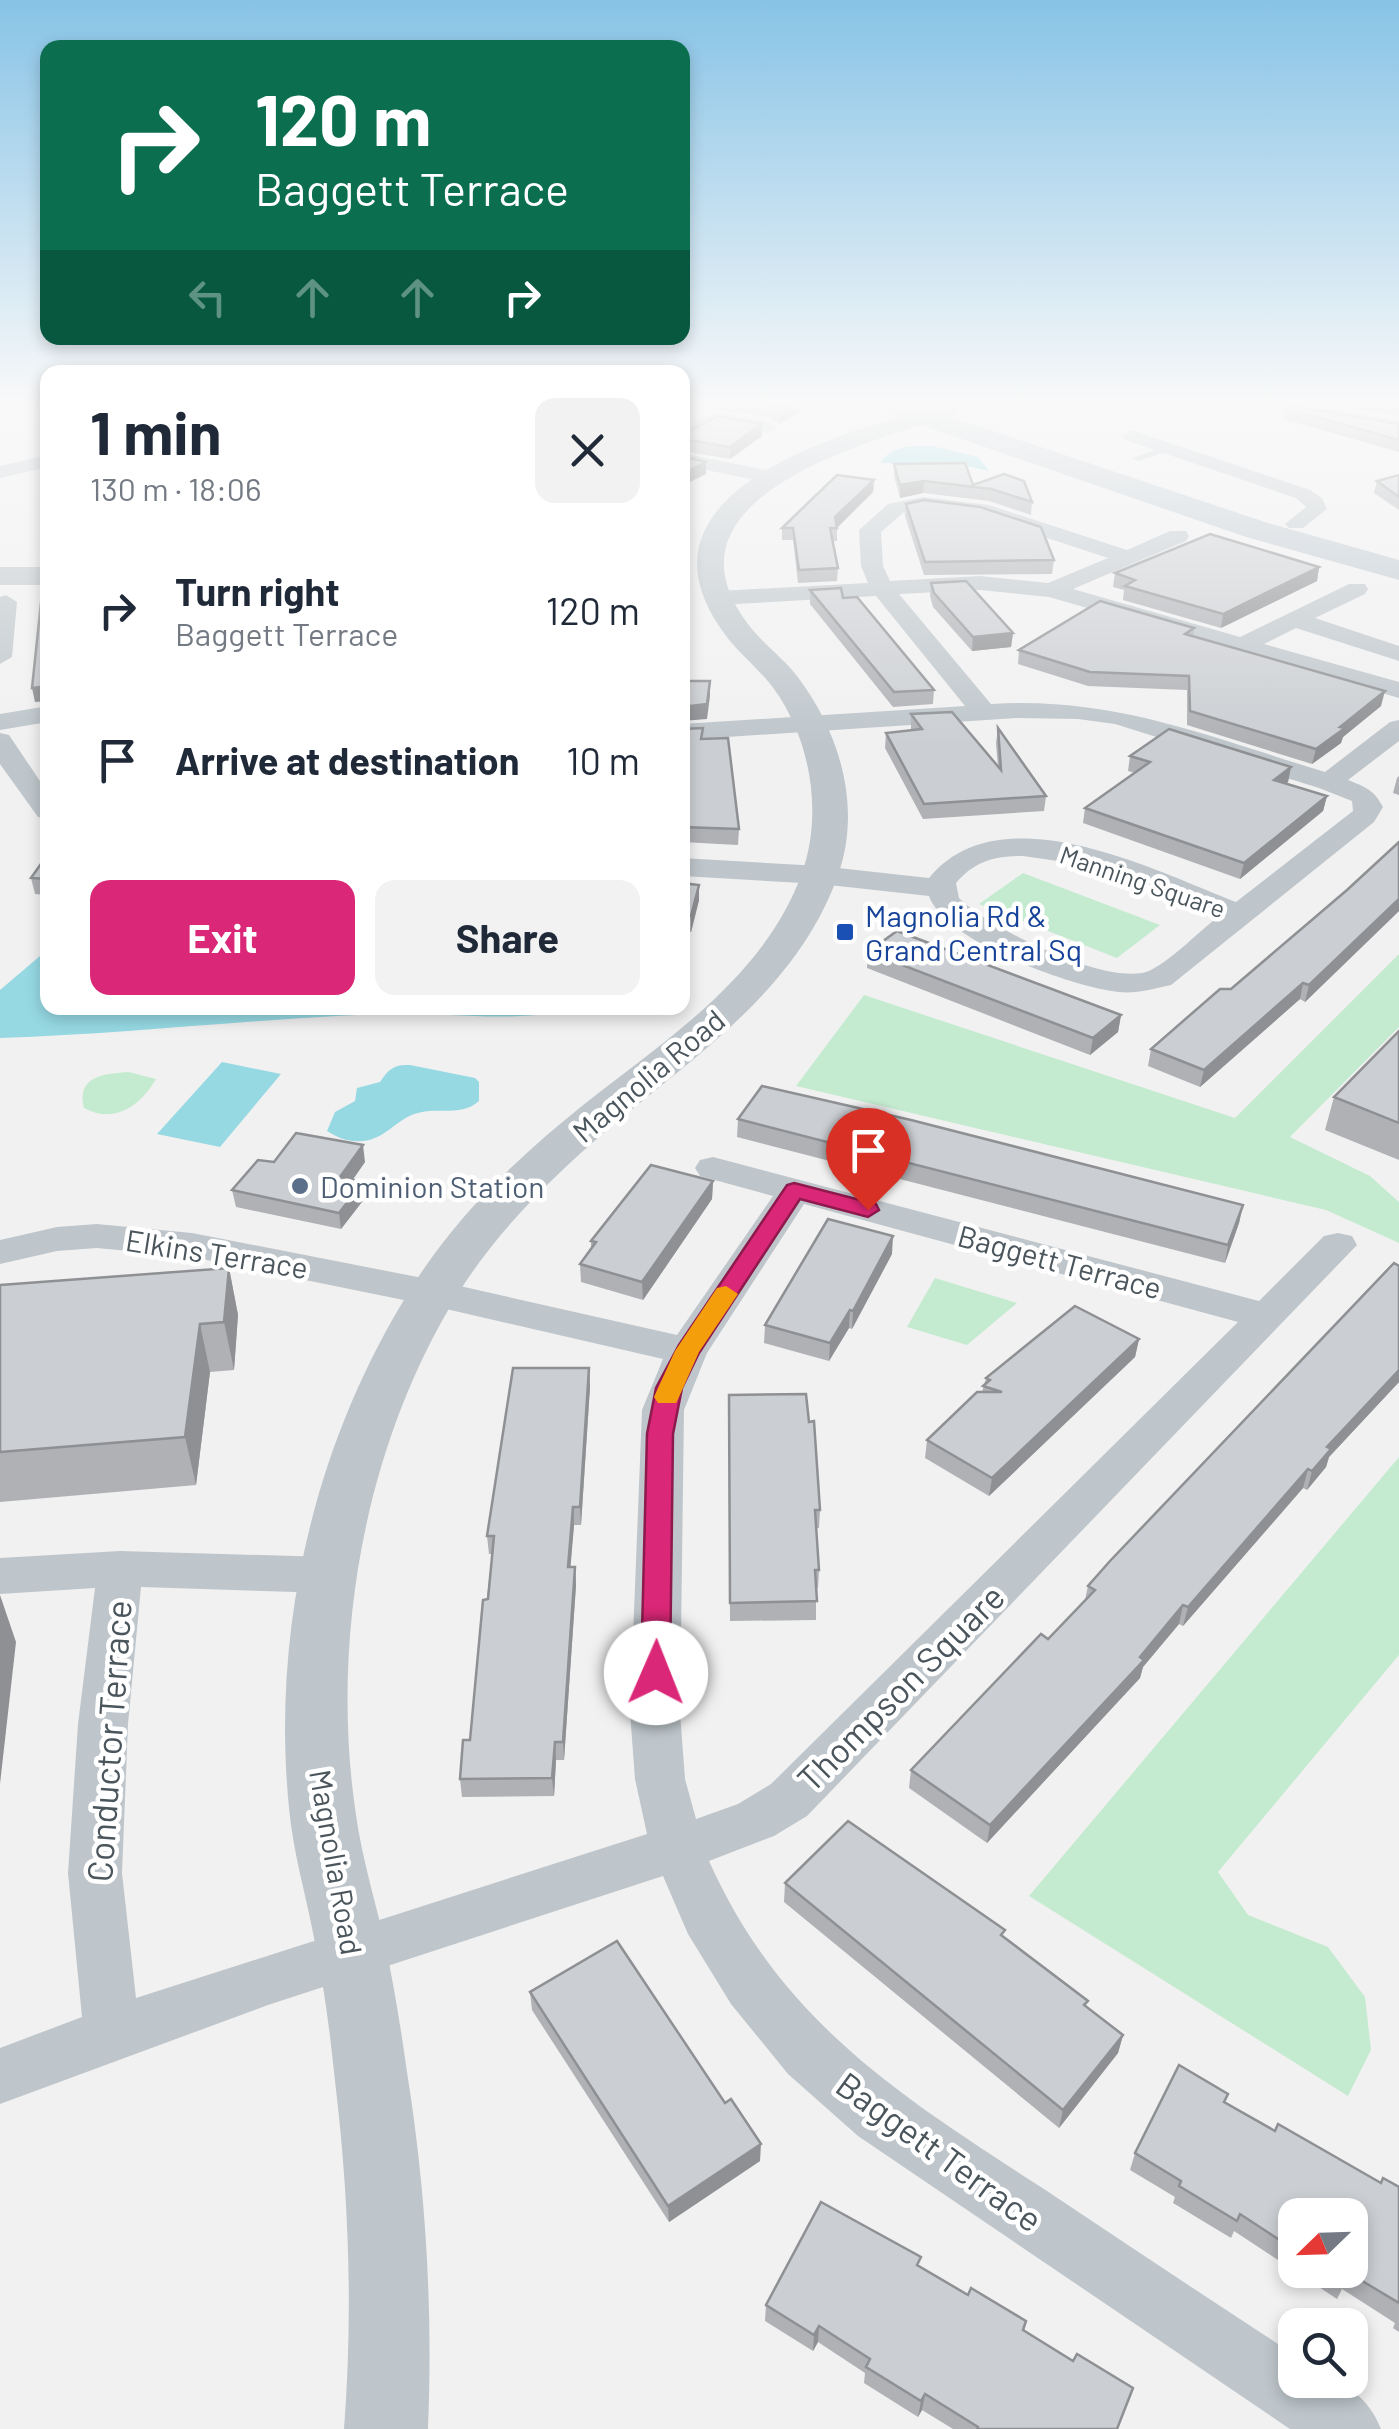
<!DOCTYPE html>
<meta charset="utf-8">
<style>
body{margin:0;font-family:Barlow,sans-serif;background:#f2f2f3;color:#1f2937;height:100vh;display:flex;flex-direction:column;font-size:38px;white-space:nowrap}
*{box-sizing:border-box;margin:0}
p{font-size:32px;color:#747a83}
.icon{flex:none;width:55px;height:55px;fill:none;stroke:currentColor;stroke-width:2;stroke-linecap:round;stroke-linejoin:round}
.map{position:relative;flex:1;overflow:hidden}
.sheet{position:absolute;left:40px;top:365px;width:650px;height:650px;display:flex;flex-direction:column;background:#fff;border-radius:20px;box-shadow:0 5px 15px #0003}
.sheet>*{flex:none}
.hud{position:absolute;left:40px;top:40px;width:650px;height:305px;border-radius:20px;box-shadow:0 5px 15px #0003;background:#0b6e4f;color:#fff;overflow:hidden}
.needle{width:65px;rotate:247deg}
.controls{position:absolute;left:1278px;top:2198px;display:grid;gap:20px}
.controls a{display:grid;place-items:center;width:90px;height:90px;border-radius:20px;background:#fff;box-shadow:0 5px 15px #0003;font-size:50px}
.pin{position:absolute;display:grid;place-items:center;width:85px;height:85px;color:#fff;margin:-102px -42px;border-radius:50% 50% 50% 0;rotate:-45deg;box-shadow:0 0 10px #0007}
.pin .icon{rotate:45deg}
.me{position:absolute;width:110px;margin:-55px;rotate:1deg;stroke-linejoin:round;filter:drop-shadow(0 0 8px #0008)}
.turn{display:flex;align-items:center;gap:35px;height:210px;padding:0 50px;font-size:45px}
.turn .icon{width:130px;height:130px;stroke-width:2.5}
.turn b{display:block;font-size:70px;line-height:85px}
.lanes{display:flex;align-items:center;height:95px;padding:0 50px;background:#0003;justify-content:center;gap:50px;direction:ltr}
.lanes .off{opacity:.35}
.round{display:grid;place-items:center;flex:none;width:105px;height:105px;border-radius:20px;background:#f2f2f3}
.overview{display:flex;align-items:center;justify-content:space-between;height:170px;padding:0 50px}
h1{font-size:60px;font-weight:700;line-height:75px}
.button{display:flex;gap:20px;margin-top:auto;padding:20px 50px}
.button a{flex:1;height:115px;border-radius:20px;background:#db2777;color:#fff;font-size:40px;font-weight:700;line-height:115px;text-align:center}
.button a+a{background:#f2f2f3;color:#1f2937}
ul{padding:0;list-style:none}
li{display:flex;align-items:center;gap:30px;height:150px;padding:0 50px}
li div{flex:1}
li b{display:block;font-size:38px}
li em{font-style:normal}
.map>svg:first-child{display:block}
</style>
<div class="map">
<svg width="1399" height="2429" viewBox="0 0 1399 2429">
<rect width="100%" height="100%" fill="#f2f1f1"/>
<g fill="#c4ebd0">
<path d="M1023,873L1160,925L1117,958L979,904Z"/>
<path d="M1399,954V1027L1290,1137L1370,1176L1399,1202V1243L1326,1210L796,1086L864,995L1235,1118Z"/>
<path d="M129,1072L156,1079C141,1105 114,1125 84,1108C76,1075 105,1074 129,1072Z"/>
<path d="M935,1278L1017,1303L967,1345L907,1327Z"/>
<path d="M1399,1457V1655L1218,1872L1248,1915L1328,1947L1365,1997L1371,2050L1348,2096L1029,1896Z"/>
</g>
<g fill="#96d9e3">
<path d="M932,446L978,457L989,471L957,464L880,463C892,445 912,446 932,446Z"/>
<path d="M47,950L48,1008H576C514,1025 443,1011 379,1014C252,1019 127,1034 0,1038V990Z"/>
<path d="M222,1062L281,1074L220,1147L157,1134Z"/>
<path d="M410,1065L475,1078L479,1082V1101C461,1117 440,1107 418,1113C397,1118 386,1139 363,1141C348,1142 340,1139 327,1131L335,1112L355,1101L357,1088L380,1082C388,1070 393,1064 410,1065Z"/>
</g>
<g fill="none" stroke-linecap="round" stroke-linejoin="round">
<path stroke="#96d9e3" stroke-width="6" d="M0,406H4"/>
<path fill="#bec6cb" fill-rule="evenodd" d="M1168,445L1172,450L1138,461L1133,458Z"/>
<g fill="#bec6cb" fill-rule="evenodd">
<path d="M1314,406L1399,420V432L1305,415V407Z"/>
<path d="M714,412L768,421L777,427L768,433L717,424L682,444V429Z"/>
<path d="M1132,430L1310,490L1322,498L1327,509L1303,528H1289L1285,524L1306,507L1296,498L1125,440L1122,436Z"/>
<path d="M682,453L770,471L780,477L770,483L682,465Z"/>
<path d="M48,455V467L0,478V466Z"/>
<path d="M923,497L989,505L1127,550L1170,531H1186L1189,536L1186,541L1073,589L1240,637L1349,584H1365L1368,589L1365,594L1315,618L1399,646V661L1296,628L1264,644L1399,682V698L1049,597L980,590L899,594L991,704C1114,696 1209,737 1325,772L1390,722L1399,720V741L1348,780C1366,787 1374,790 1383,807L1374,822L1171,985C1153,989 1136,994 1118,992C1072,987 944,941 929,896L820,884L682,876V858L820,866L929,878C1000,791 1154,870 1236,902L1353,811L1352,801L1319,788L1115,724L1078,719L1017,718L682,740V724L965,706L876,596L718,605L707,598L718,591L868,583L861,566L859,530L888,504ZM923,509L980,516L1108,558L1048,583L980,576L890,581L883,566L881,532L903,513ZM1023,856L1085,865L1218,917C1197,933 1175,957 1151,970C1112,990 987,927 959,898L956,883C975,861 995,856 1023,856Z"/>
<path d="M6,595L17,602L12,657L0,664V597Z"/>
<path d="M48,706V722L0,730V714Z"/>
<path d="M0,733L9,735L48,793V819L38,817L0,764Z"/>
<path d="M713,1157L1259,1301L1324,1236L1338,1233L1352,1236L1357,1245L807,1816L774,1836L709,1861C782,2024 904,2098 1047,2191C1129,2246 1212,2301 1295,2355V2380C1337,2380 1364,2387 1381,2429H1290L858,2136L788,2074L731,2004L688,1934L663,1876L268,2005L0,2104V2048L82,2017L68,1873L78,1724L95,1588L0,1594V1558L120,1551L328,1557L344,1562L351,1575L344,1588L328,1593L141,1587L128,1724L122,1873L136,1998L647,1834L635,1779L630,1712L642,1410L663,1359L433,1306L192,1257L97,1248L57,1251L0,1264V1240L57,1227L97,1224L192,1233L433,1280L677,1335L773,1196L700,1176L695,1168L700,1160ZM804,1204L1238,1322L771,1784L738,1804L696,1819L685,1779L680,1712L684,1410L707,1353Z"/>
</g>
<g fill="#bec6cb" fill-rule="evenodd">
<path d="M937,406H956L959,410L955,415C872,440 651,497 748,624C762,643 782,657 797,676C840,732 863,809 837,878C796,990 695,1056 607,1130C551,1178 495,1233 456,1297C364,1447 330,1642 356,1815C362,1858 375,1900 385,1943C394,1986 401,2029 407,2072C426,2191 433,2309 428,2429H344C353,2312 349,2197 335,2081C330,2033 324,1985 314,1938C306,1895 293,1852 289,1808C271,1628 315,1442 410,1290C454,1218 517,1158 582,1106C665,1040 764,978 802,873C823,814 811,740 774,689C758,667 734,650 719,626C628,490 844,432 937,406Z"/>
<rect x="0" y="567" width="48" height="18"/>
</g>
<path fill="#bec8d0" fill-rule="evenodd" d="M880,406H918L1268,523L1399,560V580L1246,537L883,412Z"/>
</g>
<g fill="#afb1b5" fill-rule="evenodd">
<path d="M713,406H799V412L779,424L769,417L713,409Z"/>
<path d="M1285,406L1306,408L1399,424V452L1283,419Z"/>
<path d="M1335,406H1399V416Z"/>
<path d="M762,424V436L730,459L682,451V435Z"/>
<path d="M894,464L973,485L1024,481L1032,502L1031,515L989,501L923,493L900,498L894,476Z"/>
<path d="M1399,475V510L1374,493L1377,481Z"/>
<path d="M874,480L873,492L837,527V541H833L838,568L837,581L798,583L793,540H782V528Z"/>
<path d="M906,504L1054,560L1052,574L924,575L905,516Z"/>
<path d="M1319,567L1317,581L1221,628L1123,600L1124,590L1113,587L1115,573Z"/>
<path d="M931,583L1013,633L1011,647L972,651L933,607L930,596Z"/>
<path d="M810,590L843,598L934,690L933,704L893,707L810,604Z"/>
<path d="M1194,628L1193,636L1381,706L1343,737L1341,743L1312,764L1187,725V690L1088,686L1018,664L1019,650Z"/>
<path d="M911,714L998,767L996,743L998,728L1046,796L1044,811L923,819L885,748L886,733L911,730Z"/>
<path d="M682,729L703,739L739,829L738,845L682,842Z"/>
<path d="M1130,756L1291,767L1288,782L1286,783L1327,796L1323,811L1240,879L1083,823L1085,808L1135,773L1128,771Z"/>
<path d="M1399,776V795L1393,793L1397,778Z"/>
<path d="M1399,842V911L1305,1002L1300,999L1200,1087L1148,1066L1151,1049L1231,989L1347,890Z"/>
<path d="M48,854V895L35,894L31,878Z"/>
<path d="M682,883L699,900L691,932H682Z"/>
<path d="M868,952L1121,1015L1118,1032L1090,1055L867,968Z"/>
<path d="M1399,1031V1160L1325,1130L1334,1097Z"/>
<path d="M738,1119L1243,1205L1239,1223L1225,1263L737,1137Z"/>
<path d="M274,1162H365L352,1180L365,1198L341,1229L236,1207L232,1190Z"/>
<path d="M713,1181L712,1199L643,1300L581,1282L580,1264L591,1248V1241Z"/>
<path d="M892,1254L852,1329L849,1328L829,1361L764,1343L765,1325Z"/>
<path d="M1399,1266V1382L1329,1457L1326,1467L1307,1490L1303,1488L1183,1626L1179,1624L1143,1667L1140,1678L987,1843L909,1788L911,1770L1048,1639L1085,1600L1088,1586Z"/>
<path d="M229,1268L238,1315L234,1370L210,1372L196,1485L0,1502V1285Z"/>
<path d="M1139,1339L1135,1357L989,1496L925,1458L927,1440L982,1392L986,1378Z"/>
<path d="M589,1368L590,1387L581,1525H574L570,1567H575L576,1585L564,1760H556L554,1796L462,1797L460,1779L470,1740L492,1554H489L487,1536Z"/>
<path d="M729,1395L809,1422L820,1510L819,1528H816L819,1570L818,1588H816V1620L730,1621Z"/>
<path d="M785,1883L1004,1937L1086,2006L1123,2035L1118,2053L1059,2128L784,1902Z"/>
<path d="M530,1992L725,2103L760,2161L669,2222L532,2010Z"/>
<path d="M1226,2102L1275,2131L1380,2183L1383,2178L1399,2187V2332L1393,2328L1395,2323L1342,2289L1337,2299L1234,2231L1231,2238L1173,2203L1175,2197L1130,2170L1135,2153ZM1295,2215L1350,2270H1295Z"/>
<path d="M920,2266L968,2295L1026,2321L1024,2331L1118,2429H953L922,2410L918,2417L864,2383L865,2373L818,2342L813,2351L765,2321L766,2305Z"/>
</g>
<g fill="#8e9093">
<path d="M791,406H799V412L779,424L780,413Z"/>
<path d="M762,424V436L730,459V447Z"/>
<path d="M706,462V474L682,486V474Z"/>
<path d="M874,480L873,492L837,528L835,517Z"/>
<path d="M924,481L923,493L900,498V485Z"/>
<path d="M1319,567L1317,581L1221,628L1223,614Z"/>
<path d="M1013,633L1011,647L972,651L973,637Z"/>
<path d="M710,681V696L707,719L682,721V707Z"/>
<path d="M48,686V701L35,702L32,688Z"/>
<path d="M1385,691L1381,706L1343,737L1341,743L1312,764L1316,749L1340,727Z"/>
<path d="M1291,767L1288,782L1271,795L1274,780Z"/>
<path d="M1327,796L1323,811L1240,879L1244,863Z"/>
<path d="M699,885V900L691,932V916Z"/>
<path d="M1399,899V911L1305,1002L1309,985Z"/>
<path d="M1303,983L1300,999L1200,1087L1204,1070Z"/>
<path d="M1121,1015L1118,1032L1090,1055L1093,1038Z"/>
<path d="M363,1145L365,1162L343,1194L340,1177Z"/>
<path d="M713,1181L712,1199L643,1300L642,1282Z"/>
<path d="M363,1182L365,1198L341,1229L339,1213Z"/>
<path d="M1243,1205L1239,1223L1225,1263L1228,1245Z"/>
<path d="M893,1236L892,1254L852,1329L853,1311Z"/>
<path d="M229,1268L238,1315L234,1370L224,1322Z"/>
<path d="M850,1310L849,1328L829,1361L830,1343Z"/>
<path d="M200,1324L210,1372L196,1485L185,1437Z"/>
<path d="M1139,1339L1135,1357L989,1496L992,1478Z"/>
<path d="M589,1368L590,1387L581,1525L580,1507Z"/>
<path d="M1399,1370V1382L1329,1457L1326,1467L1307,1490L1312,1471L1327,1447Z"/>
<path d="M1308,1469L1303,1488L1183,1626L1188,1607Z"/>
<path d="M573,1507L574,1525L569,1585L568,1567Z"/>
<path d="M575,1567L576,1585L564,1760L563,1742Z"/>
<path d="M0,1595L16,1642L0,1784Z"/>
<path d="M1183,1605L1179,1624L1143,1667L1140,1678L987,1843L990,1825L1140,1657Z"/>
<path d="M555,1742L556,1760L554,1796L552,1778Z"/>
<path d="M1123,2035L1118,2053L1059,2128L1063,2110Z"/>
<path d="M761,2144L760,2161L669,2222L668,2206Z"/>
<path d="M819,2326L818,2342L813,2351L814,2335Z"/>
<path d="M925,2394L922,2410L918,2417L921,2401Z"/>
</g>
<g fill="#cbced2" stroke="#8e9093" stroke-width="2.5">
<path d="M768,406H791L780,413Z"/>
<path d="M1285,406H1306V408L1399,424V440L1285,408Z"/>
<path d="M718,416L762,424L730,447L682,439V435Z"/>
<path d="M682,456L706,462L682,474Z"/>
<path d="M965,463L973,485L1004,474L1024,481L1032,502L991,489L924,481L900,485L894,464Z"/>
<path d="M837,475L874,480L835,517L837,528H830L838,568L799,570L793,528H782Z"/>
<path d="M1399,475V497L1377,481Z"/>
<path d="M924,500L980,507L1041,527L1054,560L925,562L906,504Z"/>
<path d="M1210,534L1319,567L1223,614L1125,586L1135,580L1115,573Z"/>
<path d="M966,581L1013,633L973,637L934,593L931,583Z"/>
<path d="M841,588L843,598L857,597L934,690L894,692L810,590Z"/>
<path d="M42,593H48V686L32,688Z"/>
<path d="M1100,601L1194,628L1185,634L1385,691L1340,727L1345,728L1316,749L1190,711L1189,676L1090,672L1019,650Z"/>
<path d="M682,681H710L707,704L682,707Z"/>
<path d="M952,712L1001,770L998,728L1046,796L924,804L886,733L922,729L911,714Z"/>
<path d="M703,728L701,739L728,738L739,829L682,827V729Z"/>
<path d="M1169,729L1291,767L1274,780L1327,796L1244,863L1085,808L1150,762L1130,756Z"/>
<path d="M1399,842V899L1309,985L1303,983L1204,1070L1151,1049L1220,989H1231L1347,890Z"/>
<path d="M48,854V879L31,878Z"/>
<path d="M682,883L699,885L691,916H682Z"/>
<path d="M897,931L1121,1015L1093,1038L868,952Z"/>
<path d="M1399,1031V1123L1334,1097Z"/>
<path d="M762,1086L911,1120L1243,1205L1228,1245L738,1119Z"/>
<path d="M296,1133L363,1145L340,1177L363,1182L339,1213L232,1190L258,1160L274,1162Z"/>
<path d="M651,1165L713,1181L642,1282L580,1264L596,1242L591,1241Z"/>
<path d="M828,1219L893,1236L853,1311L850,1310L830,1343L765,1325Z"/>
<path d="M1394,1263L1399,1266V1370L1327,1447L1331,1449L1312,1471L1308,1469L1188,1607L1183,1605L1140,1657L1144,1660L990,1825L911,1770L1041,1634L1048,1639L1095,1590L1088,1586L1110,1561Z"/>
<path d="M229,1268L224,1322L200,1324L185,1437L0,1452V1285Z"/>
<path d="M1075,1306L1139,1339L992,1478L927,1440L977,1392H1002L983,1386L990,1380L986,1378Z"/>
<path d="M513,1368H589L580,1507H573L568,1567H575L563,1742H555L552,1778L460,1779L463,1740H470L483,1600L488,1599L494,1536H487Z"/>
<path d="M806,1394L809,1422L814,1421L820,1510H815L819,1570H815L817,1601L730,1603L729,1395Z"/>
<path d="M848,1821L1005,1930L1001,1935L1088,2001L1084,2005L1123,2035L1063,2110L785,1883Z"/>
<path d="M617,1941L725,2103L731,2099L761,2144L668,2206L530,1992Z"/>
<path d="M1179,2065L1228,2094L1224,2102L1275,2131L1278,2124L1381,2183L1383,2178L1399,2187V2303L1349,2273L1345,2283L1325,2270H1350V2215H1295V2250L1240,2214L1237,2221L1179,2186L1181,2181L1135,2153Z"/>
<path d="M821,2202L921,2257L917,2265L968,2295L971,2288L1026,2321L1023,2330L1073,2361L1077,2354L1133,2388L1117,2429H977L978,2427L925,2394L921,2401L866,2367L870,2359L819,2326L814,2335L766,2305Z"/>
</g>
<linearGradient id="sky" x2="0" y2="1"><stop stop-color="#87c3e6"/><stop offset="0.54" stop-color="#f9f9f9"/><stop offset="1" stop-color="#f9f9f9" stop-opacity="0"/></linearGradient>
<rect width="1399" height="746" fill="url(#sky)"/>
<path fill="#db2777" stroke="#8e194d" stroke-width="2.5" d="M794,1183L876,1204L879,1210L868,1217L800,1199L699,1353L682,1388L673,1434L670,1673L666,1681L656,1685L645,1681L641,1673L647,1434L656,1388L679,1345L787,1185Z"/>
<path fill="#f59e0b" d="M726,1286L738,1294L699,1352L679,1397L676,1403H658L654,1397L675,1351L717,1288Z"/>
<rect fill="#1a4fb4" stroke="#fff" stroke-width="4" x="835" y="922" width="20" height="20" rx="5"/>
<circle fill="#5c6f8a" stroke="#fff" stroke-width="4" cx="300" cy="1186" r="10"/>
<g text-anchor="middle" dominant-baseline="central" stroke-width="9" stroke-linejoin="round" paint-order="stroke">
<g font-size="25" fill="#4a555c" stroke="#fff">
<text transform="translate(1143 881) rotate(19)">Manning Square</text>
</g>
<g font-size="30" fill="#164399" stroke="#fff" text-anchor="start">
<text x="865" y="915">Magnolia Rd &amp;<tspan x="865" dy="34">Grand Central Sq</tspan></text>
</g>
<g font-size="30" fill="#4a555c" stroke="#fff">
<text transform="translate(648 1075) rotate(-40)">Magnolia Road</text>
<text transform="translate(217 1253) rotate(9)">Elkins Terrace</text>
<text transform="translate(1060 1261) rotate(15)">Baggett Terrace</text>
<text transform="translate(337 1862) rotate(80)">Magnolia Road</text>
</g>
<g font-size="30" fill="#4e5e75" stroke="#fff" text-anchor="start">
<text x="320" y="1186">Dominion Station</text>
</g>
<g font-size="35" fill="#4a555c" stroke="#fff">
<text transform="translate(900 1687) rotate(-45)">Thompson Square</text>
<text transform="translate(108 1741) rotate(-86)">Conductor Terrace</text>
<text transform="translate(940 2151) rotate(36)">Baggett Terrace</text>
</g>
</g>
</svg>
<div class="controls">
<a><svg class="needle" viewBox="-14 -14 28 28"><path d="M0-13l5 13h-10z" fill="#e53935"/><path d="M0 13l5-13h-10z" fill="#747a83"/></svg></a>
<a><svg class="icon" aria-label="search" viewBox="0 0 24 24"><circle cx="10" cy="10" r="6"/><path d="M15 15l6 6"/></svg></a>
</div>
<div class="pin" style="left:868px;top:1210px;background:#d93025"><svg class="icon" aria-label="arrive" viewBox="0 0 24 24"><path d="M6 21V4h12l-3 4 3 4H6"/></svg></div>
<svg class="me" style="left:656px;top:1673px" viewBox="-20 -20 40 40"><circle r="19" fill="#fff"/><path d="M0-13L10 11 0 6-10 11z" fill="#db2777"/></svg>
<div class="hud">
<div class="turn"><svg class="icon" aria-label="right" viewBox="0 0 24 24"><path d="M7 20v-9h11M14 6l5 5-5 5"/></svg><div><b>120 m</b>Baggett Terrace</div></div>
<div class="lanes"><svg class="icon off" aria-label="left" viewBox="0 0 24 24"><path d="M17 20v-9H6M10 6l-5 5 5 5"/></svg><svg class="icon off" aria-label="ahead" viewBox="0 0 24 24"><path d="M12 20V5M6 11l6-6 6 6"/></svg><svg class="icon off" aria-label="ahead" viewBox="0 0 24 24"><path d="M12 20V5M6 11l6-6 6 6"/></svg><svg class="icon" aria-label="right" viewBox="0 0 24 24"><path d="M7 20v-9h11M14 6l5 5-5 5"/></svg></div>
</div>
<section class="sheet">
<div class="overview"><div><h1>1 min</h1><p>130 m · 18:06</p></div><a class="round"><svg class="icon" aria-label="close" viewBox="0 0 24 24"><path d="M6 6l12 12M18 6L6 18"/></svg></a></div>
<ul>
<li><svg class="icon" aria-label="right" viewBox="0 0 24 24"><path d="M7 20v-9h11M14 6l5 5-5 5"/></svg><div><b>Turn right</b><p>Baggett Terrace</p></div><em>120 m</em></li>
<li><svg class="icon" aria-label="arrive" viewBox="0 0 24 24"><path d="M6 21V4h12l-3 4 3 4H6"/></svg><div><b>Arrive at destination</b></div><em>10 m</em></li>
</ul>
<div class="button"><a>Exit</a><a>Share</a></div>
</section>
</div>
